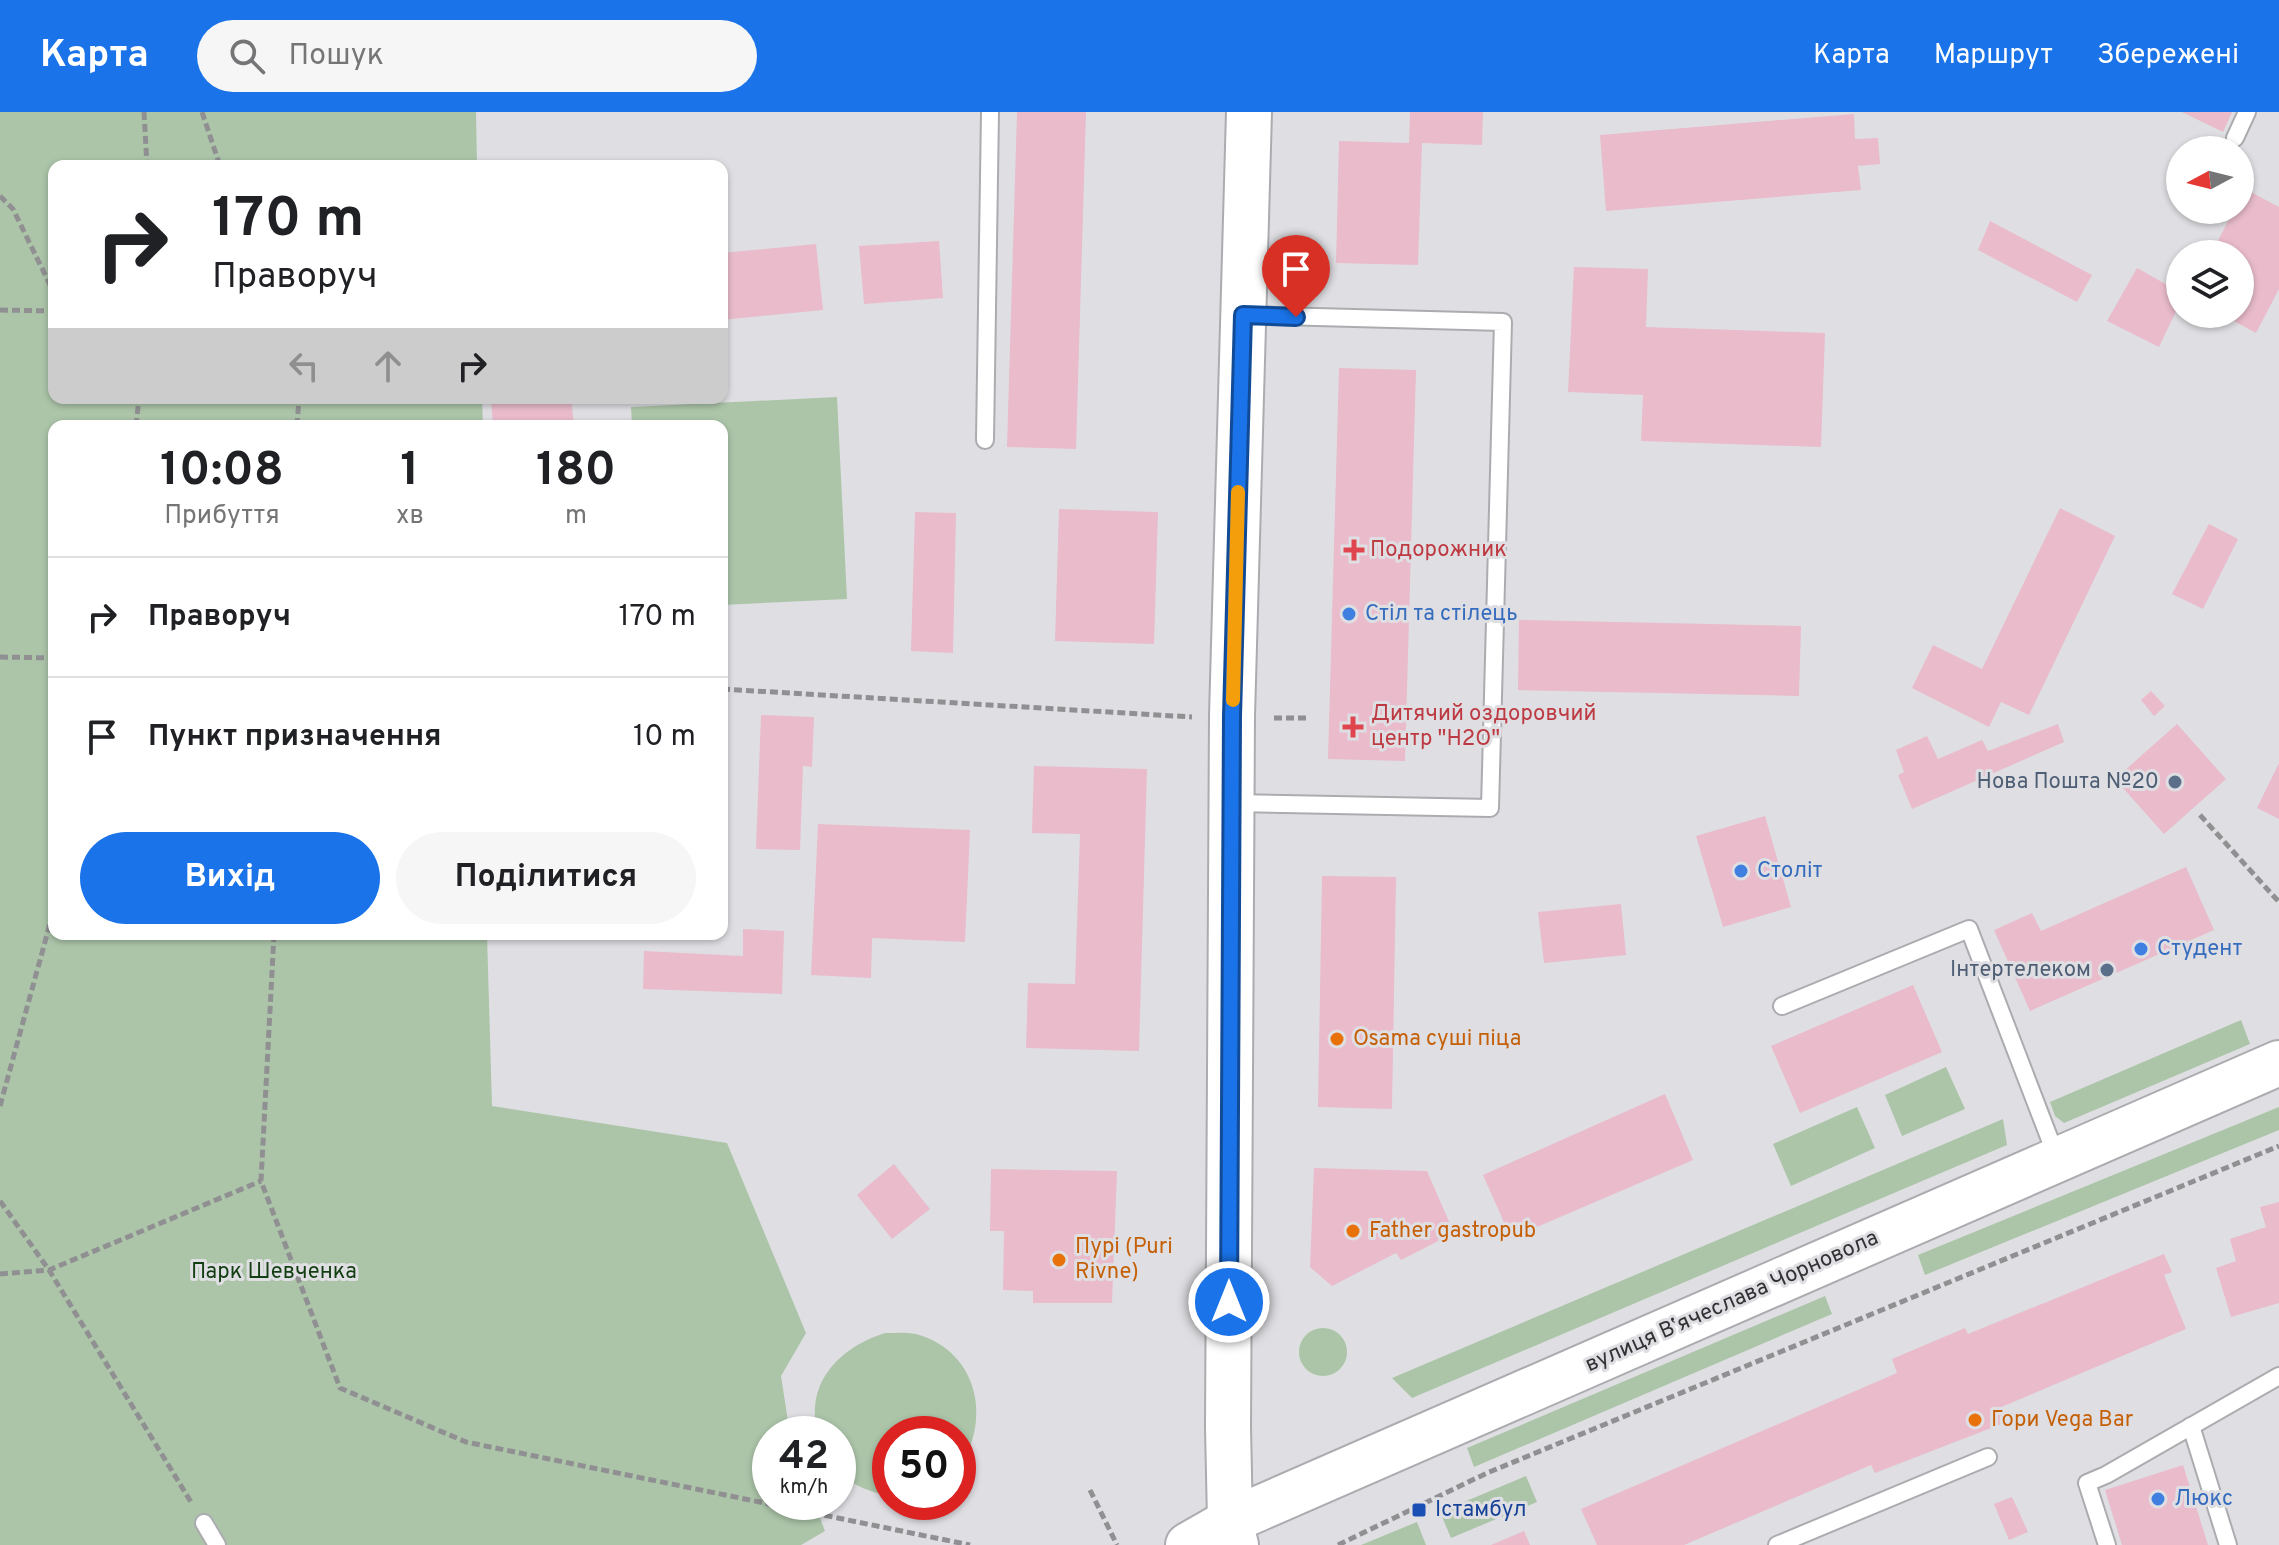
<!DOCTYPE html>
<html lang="uk">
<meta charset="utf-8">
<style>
body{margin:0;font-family:Overpass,sans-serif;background:#f6f6f6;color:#202124;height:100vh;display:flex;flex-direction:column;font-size:30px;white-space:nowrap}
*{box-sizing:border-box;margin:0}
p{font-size:26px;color:#757577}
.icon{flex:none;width:44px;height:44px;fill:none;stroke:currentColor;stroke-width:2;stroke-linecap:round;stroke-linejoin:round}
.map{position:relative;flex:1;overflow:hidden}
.sheet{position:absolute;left:48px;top:308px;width:680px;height:520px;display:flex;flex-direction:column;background:#fff;border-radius:16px;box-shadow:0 2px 6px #0004}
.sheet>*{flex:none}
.top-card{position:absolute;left:48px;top:48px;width:680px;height:244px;border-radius:16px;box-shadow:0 2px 6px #0004;background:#fff;color:#202124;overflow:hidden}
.needle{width:52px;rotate:263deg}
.fabs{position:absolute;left:2166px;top:24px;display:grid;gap:16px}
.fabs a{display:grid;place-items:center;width:88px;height:88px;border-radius:50%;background:#fff;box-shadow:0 2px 6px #0004;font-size:40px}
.speed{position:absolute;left:752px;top:1304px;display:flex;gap:16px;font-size:40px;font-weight:700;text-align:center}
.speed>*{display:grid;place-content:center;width:104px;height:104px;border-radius:50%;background:#fff;box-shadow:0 2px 6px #0004;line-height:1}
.speed small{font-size:20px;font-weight:400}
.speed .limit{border:12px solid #d22;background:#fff;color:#111}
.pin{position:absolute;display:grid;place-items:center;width:68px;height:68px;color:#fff;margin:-82px -34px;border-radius:50% 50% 50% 0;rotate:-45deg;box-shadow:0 0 8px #0007}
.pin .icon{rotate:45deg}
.me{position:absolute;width:88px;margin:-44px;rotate:0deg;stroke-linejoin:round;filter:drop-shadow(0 0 6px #0008)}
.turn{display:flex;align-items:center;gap:28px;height:168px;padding:0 32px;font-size:36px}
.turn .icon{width:104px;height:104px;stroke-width:2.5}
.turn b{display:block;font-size:56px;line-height:68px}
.lanes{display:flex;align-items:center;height:76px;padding:0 32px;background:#0003;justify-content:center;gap:40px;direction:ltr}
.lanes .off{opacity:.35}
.eta{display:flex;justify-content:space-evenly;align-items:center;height:136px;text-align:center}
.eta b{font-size:48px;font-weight:700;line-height:56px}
.action{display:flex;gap:16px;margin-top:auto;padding:16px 32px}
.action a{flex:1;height:92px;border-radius:48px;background:#1a73e8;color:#fff;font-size:32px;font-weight:700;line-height:92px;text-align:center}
.action a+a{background:#f6f6f6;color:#202124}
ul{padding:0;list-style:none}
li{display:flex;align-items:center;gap:24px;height:120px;padding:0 32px;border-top:2px solid #e0e0e0}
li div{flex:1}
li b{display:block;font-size:30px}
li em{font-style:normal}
header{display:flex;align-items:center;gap:48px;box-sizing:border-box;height:112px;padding:0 40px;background:#1a73e8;color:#fff}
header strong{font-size:38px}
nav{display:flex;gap:44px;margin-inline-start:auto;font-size:28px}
.search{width:560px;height:72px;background:#f6f6f6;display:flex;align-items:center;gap:20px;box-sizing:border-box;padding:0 28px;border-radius:44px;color:#757577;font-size:30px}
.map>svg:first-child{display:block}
</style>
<header>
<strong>Карта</strong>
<div class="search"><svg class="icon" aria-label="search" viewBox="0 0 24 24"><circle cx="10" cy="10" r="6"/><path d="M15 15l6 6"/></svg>Пошук</div>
<nav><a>Карта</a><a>Маршрут</a><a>Збережені</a></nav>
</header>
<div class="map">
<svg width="2279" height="1433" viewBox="0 0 2279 1433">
<rect width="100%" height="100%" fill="#dfdfe3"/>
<g fill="#acc5a9">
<path d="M0,0H476L477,54H54V286H482L483,314H54V822H487L492,994L727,1031L806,1221L781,1264L790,1322H770V1390H814L825,1419L801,1433H0Z"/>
<path d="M837,285L847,487L722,493V314H632L631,295Z"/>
<path d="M2241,908L2250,932L2064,1011L2055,1004L2050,990Z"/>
<path d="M1946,955L1965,997L1902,1024L1885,983Z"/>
<path d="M1857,995L1875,1036L1791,1074L1773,1032Z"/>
<path d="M2279,995V1018L1925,1163L1918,1143Z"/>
<path d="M2003,1007L2007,1033L1412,1286L1392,1266Z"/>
<path d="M1825,1184L1832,1202L1474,1355L1467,1336Z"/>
<circle cx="1323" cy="1240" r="24"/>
<path d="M885,1221C895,1221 906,1220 916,1222C978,1239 993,1308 958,1357V1322H890V1384C870,1380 853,1374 838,1359V1322H818C804,1271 840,1235 885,1221Z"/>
<path d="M1526,1364L1537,1390L1451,1426L1440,1400Z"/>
<path d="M1417,1410L1426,1433H1361Z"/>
</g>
<g fill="#e9bbcb">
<path d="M1017,0H1086L1076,337L1007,335Z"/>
<path d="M1410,0H1483L1482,33L1422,31L1418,153L1336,151L1339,29L1409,31Z"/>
<path d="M2182,0H2232L2223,20Z"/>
<path d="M1854,2L1855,27L1878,26L1880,52L1858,54L1861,78L1606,99L1600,23Z"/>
<path d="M2245,77L2279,95V177L2256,221L2221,202H2240V142H2211L2234,98H2240Z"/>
<path d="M1990,109L2092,163L2077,190L1978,138Z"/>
<path d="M939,129L943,186L864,192L859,134Z"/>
<path d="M816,132L823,198L722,208V141Z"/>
<path d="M1574,155L1648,157L1646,215L1825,221L1821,335L1641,329L1643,283L1568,280Z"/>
<path d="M2137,156L2180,180V191L2159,235L2107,209Z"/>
<path d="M1339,256L1416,258L1405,649L1328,647Z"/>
<path d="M491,286H571L574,314H493Z"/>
<path d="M2060,396L2115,424L2029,603L2001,590L1989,615L1912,576L1933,533L1982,557Z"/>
<path d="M1059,397L1158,400L1154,532L1055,529Z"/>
<path d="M915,400L956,401L953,541L911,539Z"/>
<path d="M2209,412L2238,427L2203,497L2172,482Z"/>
<path d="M1519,508L1801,514L1799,584L1518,578Z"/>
<path d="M2151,579L2165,594L2154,604L2141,588Z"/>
<path d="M761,603L814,605L812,655L803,654L800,738L756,737Z"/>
<path d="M2058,612L2064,630L1912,697L1898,663L1904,660L1896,638L1927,624L1938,647L1982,628L1988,639Z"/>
<path d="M2177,612L2226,667L2164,722L2115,667Z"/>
<path d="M2279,651V707L2257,696Z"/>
<path d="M1034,654L1147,657L1139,939L1026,936L1028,871L1075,872L1080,722L1032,721Z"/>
<path d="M1765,704L1791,795L1723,815L1696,724Z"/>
<path d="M818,712L970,718L965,830L872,826L871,866L811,863Z"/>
<path d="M2186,755L2214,818L2030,899L1994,818L2032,801L2041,819Z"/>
<path d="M1322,764L1396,765L1392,997L1318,995Z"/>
<path d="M1621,792L1626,843L1544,851L1538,800Z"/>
<path d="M743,817L784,819L782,882L643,877L644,839L743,844Z"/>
<path d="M1913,873L1942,940L1800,1001L1771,934Z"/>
<path d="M1665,982L1693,1048L1511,1126L1483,1063Z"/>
<path d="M894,1052L930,1097L892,1127L857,1083Z"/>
<path d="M1314,1056L1427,1059L1454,1121L1401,1148L1396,1141L1332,1174L1310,1155Z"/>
<path d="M991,1057L1117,1059L1112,1191H1033V1179L1003,1178L1004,1119H990Z"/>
<path d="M2279,1090V1191L2231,1205L2216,1156L2236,1149L2230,1127L2266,1115L2260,1095Z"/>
<path d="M2164,1142L2172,1160L2164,1163L2186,1217L1999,1296L2004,1311L1875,1361L1871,1353L1684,1433H1597L1581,1397L1897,1261L1892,1247L1965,1216L1968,1222Z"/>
<path d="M2183,1353L2208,1433H2122L2105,1378Z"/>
<path d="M2012,1385L2028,1420L2009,1428L1994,1392Z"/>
<path d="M1524,1419L1530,1433H1491Z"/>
</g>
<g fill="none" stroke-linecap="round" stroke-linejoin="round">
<g stroke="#abacaf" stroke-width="20">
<g id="service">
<path d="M2235,26L2247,0"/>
<path d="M985,328L990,0"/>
<path d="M1234,691L1490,696L1503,210L1245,203"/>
<path d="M1782,894L1969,817L2057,1046"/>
<path d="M2191,1314L2228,1433"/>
<path d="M204,1411L217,1433"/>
<path d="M1777,1433L1988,1345"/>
<path d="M2107,1433L2087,1371L2106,1363L2279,1264"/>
</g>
</g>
<g stroke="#abacaf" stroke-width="48">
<path id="secondary" d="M1236,1433L1230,1409L1228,1315L1232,604L1249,0"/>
</g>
<g stroke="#abacaf" stroke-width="48">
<path id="primary" d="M1188,1433L1230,1409L2279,951"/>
</g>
<g stroke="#909093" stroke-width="5" stroke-dasharray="8 4" stroke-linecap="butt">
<path d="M144,0L147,54"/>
<path d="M202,0L220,54"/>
<path d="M0,84L13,97L54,181"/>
<path d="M0,198L54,199"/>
<path d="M136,314L139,286"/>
<path d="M297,314L299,286"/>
<path d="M0,545L54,546"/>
<path d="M722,577L1192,605"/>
<path d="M1274,606H1308"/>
<path d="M2200,703L2279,790"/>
<path d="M274,822L261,1069L340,1276L466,1330L970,1433"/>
<path d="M0,994L54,797"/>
<path d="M0,1089L49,1158L191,1390"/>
<path d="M0,1162L49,1158L261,1069"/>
<path d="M1090,1378L1117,1433"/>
<path d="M1338,1433L1487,1361L2279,1034"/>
</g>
<use href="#service" stroke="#fff" stroke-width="16"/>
<use href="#secondary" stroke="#fff" stroke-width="44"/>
<use href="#primary" stroke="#fff" stroke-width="44"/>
</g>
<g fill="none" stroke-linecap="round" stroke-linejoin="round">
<g stroke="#114b97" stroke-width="20">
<path id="route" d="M1229,1190L1232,604L1243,203L1296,205"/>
</g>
<use href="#route" stroke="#1a73e8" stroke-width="14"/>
<path stroke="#f59e0b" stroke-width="14" d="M1233,588L1238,380"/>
</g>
<g fill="#e0444e" stroke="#dfdfe3" stroke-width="3">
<path d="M1350 426h8v8h8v8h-8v8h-8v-8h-8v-8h8z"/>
<path d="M1349 603h8v8h8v8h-8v8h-8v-8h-8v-8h8z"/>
</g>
<g fill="#3f7fe0" stroke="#dfdfe3" stroke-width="3">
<circle cx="1349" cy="502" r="8"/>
<circle cx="1741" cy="759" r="8"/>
<circle cx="2141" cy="837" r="8"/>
<circle cx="2158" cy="1387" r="8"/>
</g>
<g fill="#5c6f8a" stroke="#dfdfe3" stroke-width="3">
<circle cx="2175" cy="670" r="8"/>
<circle cx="2107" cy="858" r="8"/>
</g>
<g fill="#e8710a" stroke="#dfdfe3" stroke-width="3">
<circle cx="1337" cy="927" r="8"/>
<circle cx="1353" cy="1119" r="8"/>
<circle cx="1059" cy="1148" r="8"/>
<circle cx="1975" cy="1308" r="8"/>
</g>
<rect fill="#1a4fb4" stroke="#dfdfe3" stroke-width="3" x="1411" y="1390" width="16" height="16" rx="4"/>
<g text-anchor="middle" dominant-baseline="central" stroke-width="6" stroke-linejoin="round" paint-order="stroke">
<g font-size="22" fill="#be3a42" stroke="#dfdfe3" text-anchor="start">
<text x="1370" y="438">Подорожник</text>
<text x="1371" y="602">Дитячий оздоровчий<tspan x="1371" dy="25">центр "H2O"</tspan></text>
</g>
<g font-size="22" fill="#366cbe" stroke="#dfdfe3" text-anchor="start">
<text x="1365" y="502">Стіл та стілець</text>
<text x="1757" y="759">Століт</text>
<text x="2157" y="837">Студент</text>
<text x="2174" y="1387">Люкс</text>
</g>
<g font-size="22" fill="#4e5e75" stroke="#dfdfe3" text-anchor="end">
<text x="2159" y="670">Нова Пошта №20</text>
<text x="2091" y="858">Інтертелеком</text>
</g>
<g font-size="22" fill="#c56008" stroke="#dfdfe3" text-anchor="start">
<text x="1353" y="927">Osama суші піца</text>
<text x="1369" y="1119">Father gastropub</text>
<text x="1075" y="1135">Пурі (Puri<tspan x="1075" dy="25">Rivne)</tspan></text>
<text x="1991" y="1308">Гори Vega Bar</text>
</g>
<g font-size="22" fill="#133e11" stroke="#dfdfe3">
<text x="274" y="1160">Парк Шевченка</text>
</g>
<g font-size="22" fill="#323234" stroke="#dfdfe3">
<text transform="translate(1732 1190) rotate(-24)">вулиця Вʼячеслава Чорновола</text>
</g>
<g font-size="22" fill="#164399" stroke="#dfdfe3" text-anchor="start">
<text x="1435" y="1398">Істамбул</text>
</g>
</g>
</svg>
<div class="fabs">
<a><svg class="needle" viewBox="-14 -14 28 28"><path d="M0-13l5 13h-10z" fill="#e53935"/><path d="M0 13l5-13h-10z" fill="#757577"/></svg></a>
<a><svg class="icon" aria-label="layers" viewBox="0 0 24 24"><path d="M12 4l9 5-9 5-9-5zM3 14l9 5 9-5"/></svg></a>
</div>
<div class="speed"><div>42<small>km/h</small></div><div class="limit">50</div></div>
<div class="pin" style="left:1296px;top:205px;background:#d93025"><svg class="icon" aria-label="arrive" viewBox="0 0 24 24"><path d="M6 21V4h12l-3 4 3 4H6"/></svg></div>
<svg class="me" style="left:1229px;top:1190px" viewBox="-20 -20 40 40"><circle r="17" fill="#1a73e8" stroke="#fff" stroke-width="3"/><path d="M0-11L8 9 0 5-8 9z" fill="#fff"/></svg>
<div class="top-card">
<div class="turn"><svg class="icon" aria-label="right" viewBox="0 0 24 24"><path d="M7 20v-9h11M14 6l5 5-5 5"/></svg><div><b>170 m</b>Праворуч</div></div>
<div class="lanes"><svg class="icon off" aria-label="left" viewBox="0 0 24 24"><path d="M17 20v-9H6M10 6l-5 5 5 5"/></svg><svg class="icon off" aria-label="ahead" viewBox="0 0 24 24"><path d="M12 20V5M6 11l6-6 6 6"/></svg><svg class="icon" aria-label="right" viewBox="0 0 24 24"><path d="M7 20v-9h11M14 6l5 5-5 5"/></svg></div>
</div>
<section class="sheet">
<div class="eta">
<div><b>10:08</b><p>Прибуття</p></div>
<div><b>1</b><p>хв</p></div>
<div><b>180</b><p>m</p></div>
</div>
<ul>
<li><svg class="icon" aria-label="right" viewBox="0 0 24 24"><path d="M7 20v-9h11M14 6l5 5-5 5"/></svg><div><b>Праворуч</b></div><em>170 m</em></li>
<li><svg class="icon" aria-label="arrive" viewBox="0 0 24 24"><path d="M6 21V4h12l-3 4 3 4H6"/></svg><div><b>Пункт призначення</b></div><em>10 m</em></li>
</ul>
<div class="action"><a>Вихід</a><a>Поділитися</a></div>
</section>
</div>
